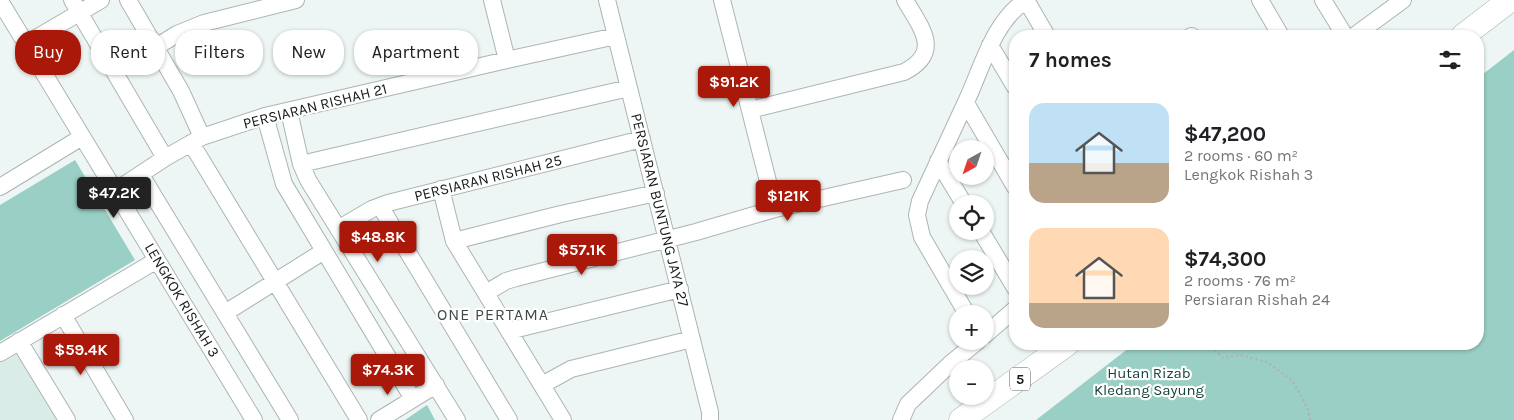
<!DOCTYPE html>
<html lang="en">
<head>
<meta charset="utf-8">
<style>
  :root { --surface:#fff; --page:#f6f6f6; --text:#202124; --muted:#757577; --accent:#a91808 }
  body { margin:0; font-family:Karla,sans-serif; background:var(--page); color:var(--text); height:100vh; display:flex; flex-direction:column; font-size:19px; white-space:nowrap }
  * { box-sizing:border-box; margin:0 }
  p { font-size:16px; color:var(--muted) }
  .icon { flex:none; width:28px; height:28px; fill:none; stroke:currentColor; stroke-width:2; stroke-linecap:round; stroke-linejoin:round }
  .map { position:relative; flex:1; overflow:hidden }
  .side { position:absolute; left:1009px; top:30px; width:475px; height:320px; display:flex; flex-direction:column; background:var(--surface); border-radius:20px; box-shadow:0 1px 4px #0004 }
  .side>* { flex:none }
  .banner { position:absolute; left:15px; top:30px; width:475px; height:45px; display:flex; gap:10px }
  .needle { width:32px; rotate:220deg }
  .controls { position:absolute; left:949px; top:140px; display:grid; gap:10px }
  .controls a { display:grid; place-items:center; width:45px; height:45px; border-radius:50%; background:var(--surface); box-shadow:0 1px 4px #0004; font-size:25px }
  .price { position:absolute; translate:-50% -42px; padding:0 11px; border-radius:5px; background:var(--accent); color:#fff; font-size:16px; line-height:32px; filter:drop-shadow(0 1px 2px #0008) }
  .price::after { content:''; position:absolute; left:50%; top:30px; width:15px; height:11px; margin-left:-8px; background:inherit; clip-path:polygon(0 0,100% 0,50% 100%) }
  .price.on { background:#222; color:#fff }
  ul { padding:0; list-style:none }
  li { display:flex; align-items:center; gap:15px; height:125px; padding:0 20px }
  li span { display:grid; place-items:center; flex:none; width:140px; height:100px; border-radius:15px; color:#555 }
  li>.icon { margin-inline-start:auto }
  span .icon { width:60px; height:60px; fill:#fffc; stroke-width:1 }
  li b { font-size:21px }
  h2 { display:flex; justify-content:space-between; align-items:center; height:60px; padding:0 20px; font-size:21px }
  .tag { padding:0 18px; border-radius:20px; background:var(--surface); box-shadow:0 1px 4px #0004; font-size:18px; line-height:45px }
  .tag.on { background:var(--accent); color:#fff }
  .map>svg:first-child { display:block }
</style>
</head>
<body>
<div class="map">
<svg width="1514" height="420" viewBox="0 0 1514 420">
  <rect width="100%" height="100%" fill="#edf6f4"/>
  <!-- built -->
  <path fill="#daece8" d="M20 344 65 420H0V356Z"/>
  <!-- green -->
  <path fill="#99cfc4" d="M1514 50V420H1036L1134 344H1478V78Z
    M75 160 135 260 0 341V205Z
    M427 405 435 420H405Z"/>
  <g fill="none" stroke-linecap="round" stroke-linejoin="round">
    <!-- minor casing -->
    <g stroke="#acb5b3" stroke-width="18">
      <path id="minor" d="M72 0 165 158
        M128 0 181 91 202 137
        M492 0 507 60
        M607 0 710 412V420
        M722 0 775 209
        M1026 0 1047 36
        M1260 0 1281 36
        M1323 0 1345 36
        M0 1 254 420
        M1191 36H1192
        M1354 36 1403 0
        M26 44 101 0
        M990 45 1015 87
        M156 47 177 34 204 23 296 0
        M966 103 1015 187
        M750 110 904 72C943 52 921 28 905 0
        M289 111 301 164 308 180 457 420
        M265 116 284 184 413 399
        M191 143 359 420
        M938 161 964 204
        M301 164 629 88
        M141 175 290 420
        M0 187 82 137
        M441 189 454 241 563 420
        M115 191 165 158 202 137 265 116 507 60 616 36
        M380 206 509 420
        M338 229 372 209 388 203 642 139
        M981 231 1015 288
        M454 241 561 214 656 193
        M486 293 506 281 516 278 696 232 775 209 903 180
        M225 313 324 251
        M967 314 922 237 917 215 920 201C935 169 950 137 965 104 982 69 992 23 1026 0
        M63 315 125 420
        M509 331 680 289
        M985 335 1015 309
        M19 341 67 420
        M0 353 157 260
        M542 385 571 369 692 339
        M379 420 436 385
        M901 420 908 404 950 364 978 341"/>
    </g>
    <!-- highway casing -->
    <g stroke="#acb5b3" stroke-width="25">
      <path id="highway" d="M1463 36 1510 0
        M961 420 1067 344"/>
    </g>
    <!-- path -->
    <path stroke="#adb4b2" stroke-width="2" stroke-dasharray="2.5 2.5" stroke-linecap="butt" d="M1215 344 1216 351 1223 358 1240 355 1267 362 1292 380 1308 409 1310 420"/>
    <!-- minor -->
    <use href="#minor" stroke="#fff" stroke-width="16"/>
    <!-- highway -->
    <use href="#highway" stroke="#fff" stroke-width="24"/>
  </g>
  <g text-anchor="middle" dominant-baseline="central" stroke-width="4.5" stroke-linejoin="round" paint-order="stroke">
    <!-- shield labels -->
    <rect fill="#fff" stroke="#5d5f5e" stroke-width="1" x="1010" y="367.5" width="20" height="23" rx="4"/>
    <g font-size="14" font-weight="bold" fill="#171a19">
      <text x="1020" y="379">5</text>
    </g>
    <!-- street labels -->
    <g font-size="15" fill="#171a19" stroke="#fff">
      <text transform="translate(315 106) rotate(-14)">PERSIARAN RISHAH 21</text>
      <text transform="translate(488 178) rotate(-14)">PERSIARAN RISHAH 25</text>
      <text transform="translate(660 210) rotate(76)">PERSIARAN BUNTUNG JAYA 27</text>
      <text transform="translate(182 300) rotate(59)">LENGKOK RISHAH 3</text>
    </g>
    <!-- park labels -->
    <g font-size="15" fill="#15423b" stroke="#fff">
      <text x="1149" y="373">Hutan Rizab<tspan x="1149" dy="17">Kledang Sayung</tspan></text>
    </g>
    <!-- neighbourhood labels -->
    <g font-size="16" letter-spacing="1" fill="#414947" stroke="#fff">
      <text x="493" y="314">ONE PERTAMA</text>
    </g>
  </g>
</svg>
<div class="controls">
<a><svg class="needle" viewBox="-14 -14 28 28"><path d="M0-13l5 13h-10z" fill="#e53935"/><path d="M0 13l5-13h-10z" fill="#757577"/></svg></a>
<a><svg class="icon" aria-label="locate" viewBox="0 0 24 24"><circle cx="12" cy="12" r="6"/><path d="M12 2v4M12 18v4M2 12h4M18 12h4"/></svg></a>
<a><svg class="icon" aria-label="layers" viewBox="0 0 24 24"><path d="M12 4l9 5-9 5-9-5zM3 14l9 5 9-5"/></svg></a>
<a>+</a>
<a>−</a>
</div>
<b class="price" style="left:734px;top:108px">$91.2K</b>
<b class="price on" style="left:114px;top:219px">$47.2K</b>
<b class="price" style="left:788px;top:222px">$121K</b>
<b class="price" style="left:378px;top:263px">$48.8K</b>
<b class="price" style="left:582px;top:276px">$57.1K</b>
<b class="price" style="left:81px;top:376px">$59.4K</b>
<b class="price" style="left:388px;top:396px">$74.3K</b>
<div class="banner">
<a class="tag on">Buy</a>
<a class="tag">Rent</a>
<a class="tag">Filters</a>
<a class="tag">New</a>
<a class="tag">Apartment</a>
</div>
<section class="side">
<h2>7 homes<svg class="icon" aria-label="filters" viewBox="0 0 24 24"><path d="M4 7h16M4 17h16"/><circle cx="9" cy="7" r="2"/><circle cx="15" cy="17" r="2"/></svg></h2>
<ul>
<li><span style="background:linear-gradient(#bfe0f5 60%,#b9a48a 0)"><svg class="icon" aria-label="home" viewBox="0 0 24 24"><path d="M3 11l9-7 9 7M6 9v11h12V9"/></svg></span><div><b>$47,200</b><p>2 rooms · 60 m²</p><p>Lengkok Rishah 3</p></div></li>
<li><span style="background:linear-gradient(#ffd9b3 75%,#b9a48a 0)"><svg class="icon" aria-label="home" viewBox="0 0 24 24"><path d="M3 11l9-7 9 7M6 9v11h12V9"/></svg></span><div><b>$74,300</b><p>2 rooms · 76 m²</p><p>Persiaran Rishah 24</p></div></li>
</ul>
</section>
</div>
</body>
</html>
